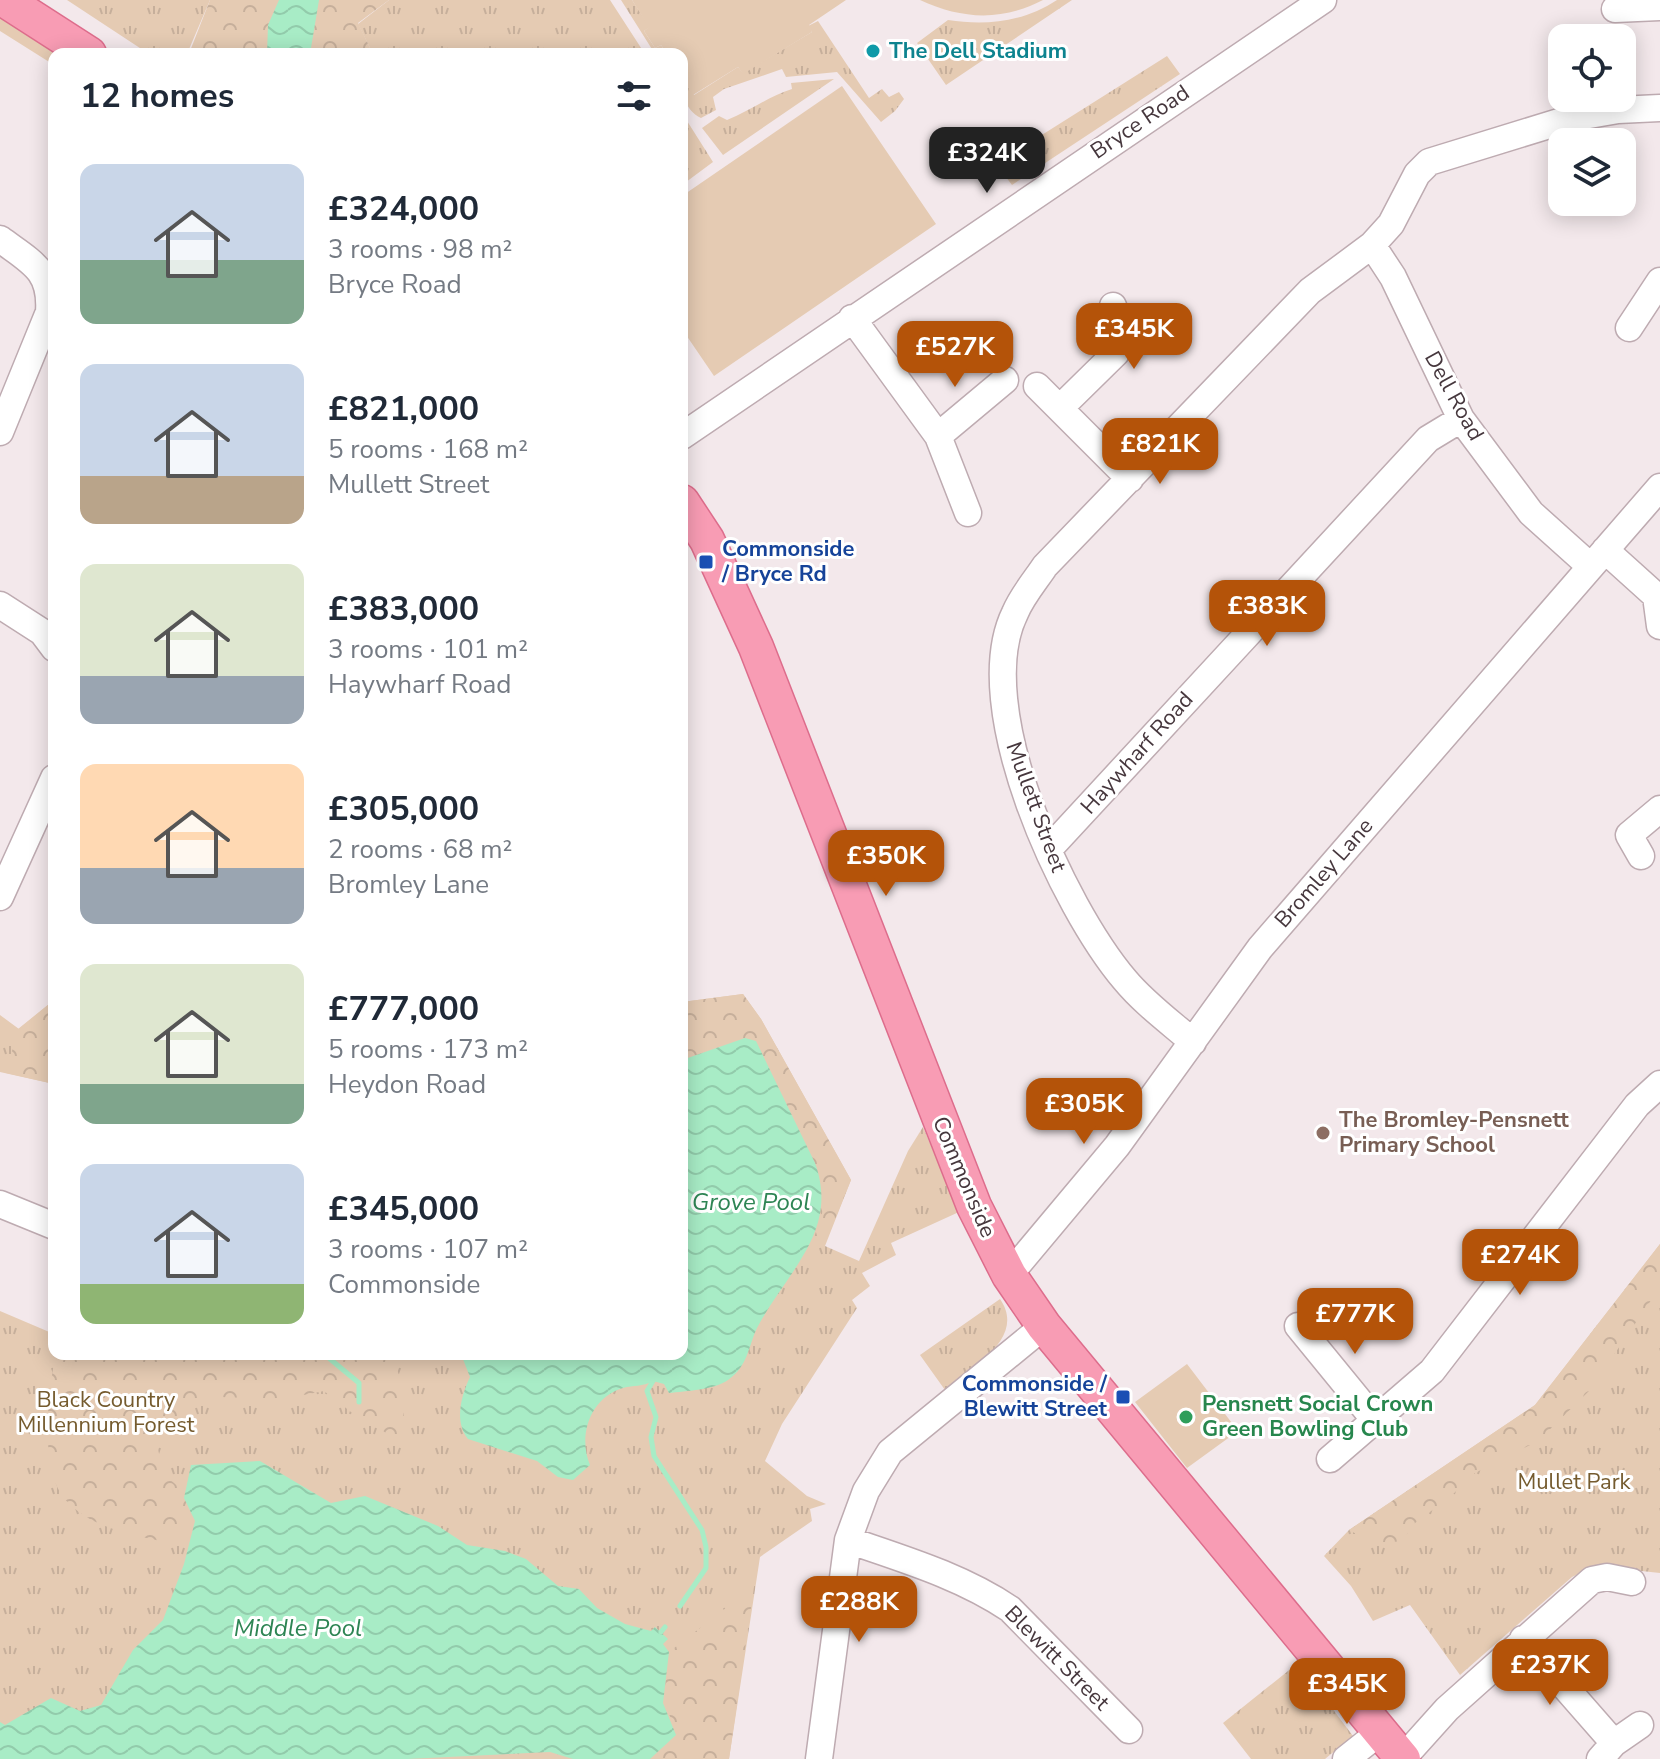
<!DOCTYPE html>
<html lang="en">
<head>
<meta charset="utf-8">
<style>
  :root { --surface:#fff; --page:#f6f6f7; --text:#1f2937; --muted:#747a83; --accent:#b45309 }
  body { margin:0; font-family:"Nunito Sans",sans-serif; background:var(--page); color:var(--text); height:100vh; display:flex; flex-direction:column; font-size:30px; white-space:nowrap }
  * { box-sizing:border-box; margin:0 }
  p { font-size:26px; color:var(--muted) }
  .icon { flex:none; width:44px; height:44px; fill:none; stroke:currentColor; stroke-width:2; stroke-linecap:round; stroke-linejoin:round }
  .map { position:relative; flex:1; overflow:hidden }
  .details { position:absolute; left:48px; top:48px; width:640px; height:1312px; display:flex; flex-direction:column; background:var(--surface); border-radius:16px; box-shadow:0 4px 20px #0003 }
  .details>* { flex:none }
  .fabs { position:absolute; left:1548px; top:24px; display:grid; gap:16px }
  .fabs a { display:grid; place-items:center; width:88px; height:88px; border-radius:16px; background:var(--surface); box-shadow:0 4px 20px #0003; font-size:40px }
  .price { position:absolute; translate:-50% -68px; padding:0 18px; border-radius:16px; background:var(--accent); color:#fff; font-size:26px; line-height:52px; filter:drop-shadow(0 2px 4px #0008) }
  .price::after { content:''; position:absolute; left:50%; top:48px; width:24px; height:18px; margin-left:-12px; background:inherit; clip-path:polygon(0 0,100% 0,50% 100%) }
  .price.selected { background:#222; color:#fff }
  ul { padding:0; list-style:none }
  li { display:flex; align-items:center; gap:24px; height:200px; padding:0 32px }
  li span { display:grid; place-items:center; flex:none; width:224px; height:160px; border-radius:16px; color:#555 }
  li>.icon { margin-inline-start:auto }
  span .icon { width:96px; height:96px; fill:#fffc; stroke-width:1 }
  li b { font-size:34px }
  h2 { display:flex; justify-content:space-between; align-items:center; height:96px; padding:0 32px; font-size:34px }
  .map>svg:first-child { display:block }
</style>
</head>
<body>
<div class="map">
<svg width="1660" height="1759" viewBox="0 0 1660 1759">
  <defs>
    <pattern id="grass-tufts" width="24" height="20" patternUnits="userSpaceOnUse" patternTransform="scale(2)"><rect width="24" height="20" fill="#e5cbb3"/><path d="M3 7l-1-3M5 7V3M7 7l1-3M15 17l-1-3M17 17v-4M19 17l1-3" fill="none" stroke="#c6af9b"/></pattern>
    <pattern id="forest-crowns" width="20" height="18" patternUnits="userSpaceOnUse" patternTransform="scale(2)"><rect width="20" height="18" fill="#e5cbb3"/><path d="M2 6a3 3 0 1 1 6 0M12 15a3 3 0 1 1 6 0" fill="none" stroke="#c6af9b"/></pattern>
    <pattern id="water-waves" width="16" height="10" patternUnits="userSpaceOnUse" patternTransform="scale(2)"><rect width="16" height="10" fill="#a8ecc6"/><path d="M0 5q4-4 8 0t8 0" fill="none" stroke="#92cbab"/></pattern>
  </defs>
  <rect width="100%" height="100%" fill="#f3e8eb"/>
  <!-- grass -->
  <path fill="url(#grass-tufts)" d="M67 0H210L187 54H149Z
    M389 0H610L645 54H373L358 24Z
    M621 0H632L650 27 644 31 655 48 661 45 667 54H655Z
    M1057 0H1072L946 85 917 43 948 20C986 26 1024 22 1057 0Z
    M0 17 58 54H54V65L0 31Z
    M818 21 869 98 882 89 889 97 899 92 904 99 895 111 881 122 837 72 786 77 782 69 724 89 713 97 716 110 701 118C685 110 682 95 682 78L694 95 738 67 743 73 812 32 808 26Z
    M1167 56 1180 74 1012 185 996 164Z
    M834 79 723 155 702 128 719 116 727 120C750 111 769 96 792 89L791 83Z
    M682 113 713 162 682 185Z
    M743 994 761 1019 851 1180 825 1246 859 1261 908 1151 923 1127 959 1212 891 1243 896 1255 862 1273 870 1286 852 1300 857 1308 782 1424 765 1461 807 1496 826 1504 810 1509 812 1521 760 1557 729 1759H0V1311L54 1334V1354H682V1002Z
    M54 1000V1084L0 1072V1015L19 1029Z
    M1660 1244V1573L1595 1566 1572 1577 1460 1675 1410 1605 1373 1621 1351 1586 1324 1556 1349 1530 1535 1405Z
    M1000 1299C1027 1338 972 1367 945 1390L920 1355Z
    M1298 1663 1353 1736 1325 1759H1251L1223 1723Z"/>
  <!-- forest -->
  <path fill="url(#forest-crowns)" d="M210 0H389L358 23 373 54H192L190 51Z
    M743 994 761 1019 851 1180 824 1246 812 1244 823 1210 821 1180 756 1041 745 1038 682 1060V1002Z
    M54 1000V1084L6 1073 18 1029Z
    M1660 1244V1287L1590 1390 1538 1441 1475 1473 1450 1497 1415 1523 1402 1541 1375 1544 1349 1530 1535 1405Z
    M56 1354H387C407 1373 404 1417 403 1443L351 1412 324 1391 283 1399 221 1397 180 1414 157 1444 163 1473 185 1493 195 1520 166 1542C131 1535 83 1526 61 1494 40 1461 48 1390 56 1354Z
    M755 1580 729 1759H650L659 1749 672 1720 663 1703 669 1652 731 1604Z"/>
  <!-- pitch -->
  <path fill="#e5cbb3" d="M632 0H846L809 25 812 32 743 74 738 67 693 95 682 78V54H667L661 45 655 48 644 31 649 27Z
    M920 0H1043C1001 22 961 19 920 0Z
    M842 86 936 224 714 376 682 329V196Z
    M1187 1364 1238 1431 1187 1468 1135 1402Z"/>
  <!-- water -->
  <path fill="url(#water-waves)" d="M279 0H319L310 54H267L268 25Z
    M745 1038 756 1041 815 1163C840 1232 786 1272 757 1328 748 1347 748 1366 728 1380 714 1390 686 1391 669 1393L664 1384 653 1381C642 1387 634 1385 623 1388 589 1398 578 1437 590 1465L573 1480 558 1477 537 1461 468 1439C454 1422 461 1396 470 1377L461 1354H682V1060Z
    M260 1461 331 1503 365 1496 438 1526 467 1545 505 1551 526 1559 558 1586 579 1589 597 1608 625 1624 651 1631 655 1627 668 1639 663 1644 669 1652 663 1703 676 1735 650 1759H573L550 1752 407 1759H0V1722L5 1725 51 1698 80 1711 101 1705 133 1650 163 1620 184 1564 195 1521 184 1498 191 1465Z"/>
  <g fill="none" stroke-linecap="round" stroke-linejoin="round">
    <!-- stream -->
    <path stroke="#a8ecc6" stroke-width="5" d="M324 1354 359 1383V1402
      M653 1381 647 1391 656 1417 651 1437 654 1456 702 1530 706 1547V1568L680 1606
      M661 1632 665 1627"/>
    <!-- minor casing -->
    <g stroke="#beabb1" stroke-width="29">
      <path id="minor" d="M1615 9 1660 7
        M0 239C31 262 52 270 49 312L0 432
        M1372 245 1393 277 1461 419 1531 513 1590 566
        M852 318 938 436 968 513
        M1629 328 1660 281
        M1037 386 1130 479
        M1060 408 1116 353 1123 333 1113 306
        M682 436 1323 0
        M938 436 1005 380
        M1605 550 1656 596 1660 626
        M0 605 42 632 54 648
        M1049 849 1428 439 1461 419
        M1641 856 1629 835 1660 809
        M0 897 54 778
        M1193 1042C1170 1022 1144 1003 1125 980 1063 907 969 706 1015 613 1022 596 1035 581 1045 566L1310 291 1372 245 1391 224 1417 174 1429 162 1572 118 1618 110 1660 108
        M0 1204 54 1226
        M1009 1275 1117 1146 1260 948 1660 487
        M1298 1326 1374 1419
        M1330 1459 1432 1371 1637 1105 1660 1084
        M848 1540C903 1559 961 1576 1010 1609L1129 1730
        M1523 1639 1614 1743
        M1403 1758 1447 1709 1592 1580 1607 1577 1632 1582
        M819 1759 848 1540 866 1491 890 1452 1044 1326
        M1346 1759 1380 1732
        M1600 1759 1614 1743 1640 1725"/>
    </g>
    <!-- major casing -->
    <g stroke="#dd6d8c" stroke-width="37">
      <path id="major" d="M5 0 89 54
        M682 502 707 540 756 647 974 1206 1009 1275 1044 1326 1403 1759"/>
    </g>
    <!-- minor -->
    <use href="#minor" stroke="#fff" stroke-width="26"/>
    <!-- major -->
    <use href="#major" stroke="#f89cb4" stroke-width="34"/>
  </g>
  <!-- markers -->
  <circle fill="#0f9aa8" stroke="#fff" stroke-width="3" cx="873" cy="51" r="8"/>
  <g fill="#1a4fb4" stroke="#fff" stroke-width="3">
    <rect x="698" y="554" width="16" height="16" rx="4"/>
    <rect x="1115" y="1389" width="16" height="16" rx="4"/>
  </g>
  <circle fill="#8d6e63" stroke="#fff" stroke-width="3" cx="1323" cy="1133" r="8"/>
  <circle fill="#2e9e5b" stroke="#fff" stroke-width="3" cx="1186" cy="1417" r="8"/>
  <g text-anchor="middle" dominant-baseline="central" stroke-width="6" stroke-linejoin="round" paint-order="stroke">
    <!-- culture labels -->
    <g font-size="22" font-weight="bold" fill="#0d838f" stroke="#fff" text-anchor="start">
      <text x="889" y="51">The Dell Stadium</text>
    </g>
    <!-- street labels -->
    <g font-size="22" fill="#46373d" stroke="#fff">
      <text transform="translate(1140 122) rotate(-34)">Bryce Road</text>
      <text transform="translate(1454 396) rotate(61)">Dell Road</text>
      <text transform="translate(1137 753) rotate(-48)">Haywharf Road</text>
      <text transform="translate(1036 807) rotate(70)">Mullett Street</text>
      <text transform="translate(1324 873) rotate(-49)">Bromley Lane</text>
      <text transform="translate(964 1177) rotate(67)">Commonside</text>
      <text transform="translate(1057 1658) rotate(45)">Blewitt Street</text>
    </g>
    <!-- transit labels -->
    <g font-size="22" font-weight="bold" fill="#164399" stroke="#fff" text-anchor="start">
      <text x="722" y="549">Commonside<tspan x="722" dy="25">/ Bryce Rd</tspan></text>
      <text x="1107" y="1384" text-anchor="end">Commonside /<tspan x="1107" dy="25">Blewitt Street</tspan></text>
    </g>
    <!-- education labels -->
    <g font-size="22" font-weight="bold" fill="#785e54" stroke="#fff" text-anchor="start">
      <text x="1339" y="1120">The Bromley-Pensnett<tspan x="1339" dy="25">Primary School</tspan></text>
    </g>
    <!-- park labels -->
    <g font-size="22" fill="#755b2e" stroke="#fff">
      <text x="106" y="1400">Black Country<tspan x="106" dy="25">Millennium Forest</tspan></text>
      <text x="1574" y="1482">Mullet Park</text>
    </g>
    <!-- leisure labels -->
    <g font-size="22" font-weight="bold" fill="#27864d" stroke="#fff" text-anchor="start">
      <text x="1202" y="1404">Pensnett Social Crown<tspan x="1202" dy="25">Green Bowling Club</tspan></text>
    </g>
    <!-- water labels -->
    <g font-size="24" font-style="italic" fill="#2e8554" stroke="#fff">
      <text x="751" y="1202">Grove Pool</text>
      <text x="298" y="1628">Middle Pool</text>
    </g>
  </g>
</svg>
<div class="fabs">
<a><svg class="icon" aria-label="locate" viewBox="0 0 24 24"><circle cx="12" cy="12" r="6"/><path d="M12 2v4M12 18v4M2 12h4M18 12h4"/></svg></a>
<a><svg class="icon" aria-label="layers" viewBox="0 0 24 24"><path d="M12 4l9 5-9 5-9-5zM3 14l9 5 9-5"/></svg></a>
</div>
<b class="price selected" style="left:987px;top:195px">£324K</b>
<b class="price" style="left:1134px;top:371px">£345K</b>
<b class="price" style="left:955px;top:389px">£527K</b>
<b class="price" style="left:1160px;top:486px">£821K</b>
<b class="price" style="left:1267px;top:648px">£383K</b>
<b class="price" style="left:886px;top:898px">£350K</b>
<b class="price" style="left:1084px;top:1146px">£305K</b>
<b class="price" style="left:1520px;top:1297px">£274K</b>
<b class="price" style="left:1355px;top:1356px">£777K</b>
<b class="price" style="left:859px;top:1644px">£288K</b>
<b class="price" style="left:1550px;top:1707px">£237K</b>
<b class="price" style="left:1347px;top:1726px">£345K</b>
<section class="details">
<h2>12 homes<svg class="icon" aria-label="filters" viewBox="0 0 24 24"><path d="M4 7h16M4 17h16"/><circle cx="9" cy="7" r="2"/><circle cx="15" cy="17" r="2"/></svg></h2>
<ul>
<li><span style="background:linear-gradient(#c9d6e8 60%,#7fa58c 0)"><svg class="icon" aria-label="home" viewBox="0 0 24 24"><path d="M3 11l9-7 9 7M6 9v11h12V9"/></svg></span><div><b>£324,000</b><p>3 rooms · 98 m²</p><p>Bryce Road</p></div></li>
<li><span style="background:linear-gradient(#c9d6e8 70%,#b9a48a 0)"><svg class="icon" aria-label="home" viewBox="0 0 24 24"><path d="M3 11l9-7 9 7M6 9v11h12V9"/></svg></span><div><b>£821,000</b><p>5 rooms · 168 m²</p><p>Mullett Street</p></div></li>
<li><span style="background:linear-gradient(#dfe7d0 70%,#9aa5b1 0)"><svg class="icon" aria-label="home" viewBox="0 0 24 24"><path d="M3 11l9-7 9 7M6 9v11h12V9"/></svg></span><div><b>£383,000</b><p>3 rooms · 101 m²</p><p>Haywharf Road</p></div></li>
<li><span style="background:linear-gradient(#ffd9b3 65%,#9aa5b1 0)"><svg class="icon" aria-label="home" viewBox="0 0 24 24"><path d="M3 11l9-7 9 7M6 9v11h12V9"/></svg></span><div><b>£305,000</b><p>2 rooms · 68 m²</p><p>Bromley Lane</p></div></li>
<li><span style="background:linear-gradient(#dfe7d0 75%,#7fa58c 0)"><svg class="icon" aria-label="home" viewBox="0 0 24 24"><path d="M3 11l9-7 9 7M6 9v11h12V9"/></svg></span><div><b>£777,000</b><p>5 rooms · 173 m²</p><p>Heydon Road</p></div></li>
<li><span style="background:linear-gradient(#c9d6e8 75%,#8fb573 0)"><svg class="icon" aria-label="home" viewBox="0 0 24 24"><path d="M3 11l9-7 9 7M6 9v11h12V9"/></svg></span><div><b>£345,000</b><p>3 rooms · 107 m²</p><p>Commonside</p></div></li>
</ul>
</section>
</div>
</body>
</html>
